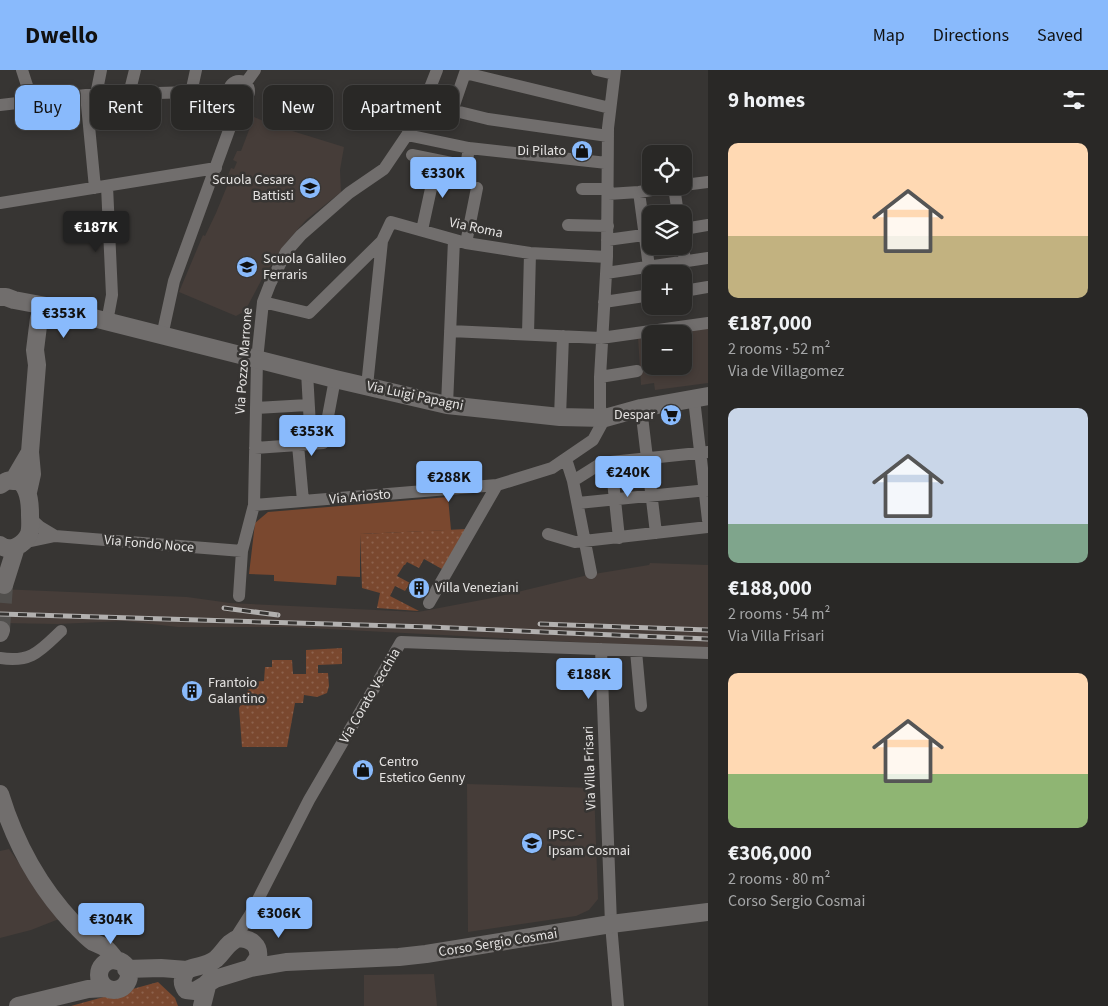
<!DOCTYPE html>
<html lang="en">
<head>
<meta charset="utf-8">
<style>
  :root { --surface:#292826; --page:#353432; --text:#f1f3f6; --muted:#a5a6a7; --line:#454443; --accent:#89bafc }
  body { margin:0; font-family:"Source Sans 3",sans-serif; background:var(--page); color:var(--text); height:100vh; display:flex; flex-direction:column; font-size:19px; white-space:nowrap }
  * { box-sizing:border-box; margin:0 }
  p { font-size:16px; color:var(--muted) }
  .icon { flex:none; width:28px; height:28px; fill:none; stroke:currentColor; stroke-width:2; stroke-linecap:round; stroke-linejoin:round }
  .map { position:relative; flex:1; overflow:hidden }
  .side { display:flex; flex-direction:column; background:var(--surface); width:400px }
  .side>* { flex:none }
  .top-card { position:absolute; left:15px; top:15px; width:475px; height:45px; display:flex; gap:10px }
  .tools { position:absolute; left:642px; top:75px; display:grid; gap:10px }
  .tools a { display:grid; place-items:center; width:50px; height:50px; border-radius:10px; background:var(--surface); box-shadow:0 2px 8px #0003,0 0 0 1px var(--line); font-size:25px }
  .price { position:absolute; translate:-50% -42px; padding:0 11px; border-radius:5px; background:var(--accent); color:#111; font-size:16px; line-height:32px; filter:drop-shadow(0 1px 2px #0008) }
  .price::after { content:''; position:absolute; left:50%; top:30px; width:15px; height:11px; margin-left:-8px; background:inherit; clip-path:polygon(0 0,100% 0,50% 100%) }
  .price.current { background:#222; color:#fff }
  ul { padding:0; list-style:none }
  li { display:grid; align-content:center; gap:10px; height:265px; padding:0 20px }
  li span { display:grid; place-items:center; height:155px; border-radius:10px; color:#555 }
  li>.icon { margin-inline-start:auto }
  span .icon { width:90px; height:90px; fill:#fffc; stroke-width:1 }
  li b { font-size:21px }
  h2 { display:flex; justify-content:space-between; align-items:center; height:60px; padding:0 20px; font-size:21px }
  .chip { padding:0 18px; border-radius:10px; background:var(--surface); box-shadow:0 2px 8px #0003,0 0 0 1px var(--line); font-size:18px; line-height:45px }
  .chip.current { background:var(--accent); color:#111 }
  header { display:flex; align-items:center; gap:30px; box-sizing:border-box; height:70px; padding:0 25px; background:var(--accent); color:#111 }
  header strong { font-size:24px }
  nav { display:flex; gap:28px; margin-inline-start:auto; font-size:18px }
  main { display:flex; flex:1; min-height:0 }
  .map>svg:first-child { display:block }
</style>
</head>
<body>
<header>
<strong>Dwello</strong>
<nav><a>Map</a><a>Directions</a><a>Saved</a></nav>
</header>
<main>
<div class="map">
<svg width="708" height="936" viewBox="0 0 708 936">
  <defs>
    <pattern id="garden-dots" width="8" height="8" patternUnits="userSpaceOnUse" patternTransform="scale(1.25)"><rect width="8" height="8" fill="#7a482f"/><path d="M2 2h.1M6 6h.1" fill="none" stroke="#8d624d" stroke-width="1.8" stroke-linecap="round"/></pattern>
  </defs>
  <rect width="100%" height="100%" fill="#373533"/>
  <!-- built -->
  <path fill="#463d39" d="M254 47 273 55 344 77 340 100 341 122 306 150 285 174 262 209 245 241 236 246 179 222 203 165 205 166 216 143 230 109 227 107 231 98 234 99 237 92 233 90 237 81H241Z
    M708 257V313L655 320 654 313 641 315 638 267 651 265V296H684V264H658Z
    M650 493 708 495V579L289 557H178L124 551 58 554 0 553V519L187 527 230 533 418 542 492 528 588 505 649 495Z
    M467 714 594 718 598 829 589 840 576 846 468 862Z
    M9 779 59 849 31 860 0 868V781Z
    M434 904 437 936H364V905Z"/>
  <!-- green -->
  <path fill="#7a482f" d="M448 427 451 460 360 464V507L337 506 336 515 274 511V505L249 504 255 453 268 442Z"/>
  <!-- garden -->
  <path fill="url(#garden-dots)" d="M467 459 442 499 424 489 419 498 407 492 405 495H404L397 506 410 513 405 521 395 516 390 526 419 541 377 538 380 523 362 518 360 464Z
    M342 578V594L318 595V603H328L329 616 327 623 317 627 304 625 303 633H295L287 677H242L239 638 252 612 264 611 265 597H272V590H292L293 604H306V580Z
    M158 912 175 928 178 936H71Z"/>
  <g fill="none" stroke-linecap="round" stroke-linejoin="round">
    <!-- secondary-tunnel -->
    <path stroke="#514f4d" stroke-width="18" stroke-dasharray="18 9" stroke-linecap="butt" d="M1 560 4 515"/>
    <!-- street -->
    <path stroke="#716e6d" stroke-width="12" d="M22 0 32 31
      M597 0 614 4
      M229 21a10 10 0 1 1 20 0a10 10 0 1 1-20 0Z
      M245 14 255 0
      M191 23 196 0
      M129 24 135 0
      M86 25 95 118
      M96 25 101 0
      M0 35 86 25 229 21
      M431 35 488 49 608 66
      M452 41 465 3 610 38
      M407 65 469 78 607 93
      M412 85 466 96 469 78
      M684 115 708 112
      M107 116 112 225 107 252
      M674 117 678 144
      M582 119H608
      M639 122 649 197
      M608 124 639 122 677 116
      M0 133 216 98
      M568 155 608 156
      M684 159 708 155
      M422 160 437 91
      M607 170 651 164
      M466 173 477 118
      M683 176 685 192
      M606 203 708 188
      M684 221 708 217
      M263 232 309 243 382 171 391 152 466 173 530 183 607 187
      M604 232 651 225
      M450 261 601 268 708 253
      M528 264 530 183
      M162 266 174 211 236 41 237 31
      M307 302 311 374
      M600 307 637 301
      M367 316 382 171
      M694 329 708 450
      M447 335 454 170
      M256 338 308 335
      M641 338 656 463
      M560 347 563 266
      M298 375 323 373 335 309
      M255 378 298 375 303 431
      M566 389 573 411 591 503
      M611 392 619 468
      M573 411 600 394 611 392 708 382
      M578 433 708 420
      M254 435 497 415 552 398 593 370 605 348 600 339V307L607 187 608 58 615 0
      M548 464 575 472 708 457
      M55 466 242 481
      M22 473 55 466 40 457 30 448
      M239 526 242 481 254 435 257 290 263 232 270 214 286 182 301 165 349 123 384 99 407 65 424 33 437 0
      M429 533 497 415
      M601 579 611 854 618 936
      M636 581 641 636
      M0 588C31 593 40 581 61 561
      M234 870 250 845 309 730 401 572 708 583"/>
    <!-- secondary -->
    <path stroke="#716e6d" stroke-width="18" d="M0 227H6L14 230 46 236 335 309 447 335 560 347 605 348 641 338 708 326
      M30 382 37 295 35 280 39 248 46 236
      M13 411 30 382 32 404 28 422
      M0 415C2 414 4 412 7 411 28 405 30 431 30 444 30 450 31 458 29 464 24 475 10 483 0 475
      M4 515 16 477
      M0 563 1 560
      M0 724C15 773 38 816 74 854 80 860 86 867 93 872 97 874 101 875 104 877 109 880 113 887 117 891
      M239 868C251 869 260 875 258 888L251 898 215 909 195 921 186 920C181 913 182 907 187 900 197 895 206 897 216 889 225 881 227 872 239 868Z
      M99 905a15 15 0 1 1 30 0a15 15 0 1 1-30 0Z
      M251 898 286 892 399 887 426 884 611 854 708 842
      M126 899 161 898 187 900
      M18 936 88 919 106 918
      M202 936 208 912"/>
    <!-- rail casing -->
    <g stroke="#b2b0af" stroke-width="5">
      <path id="rail" d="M224 538 278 545
        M0 544 429 557 708 569
        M540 554 708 560"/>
    </g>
    <!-- rail -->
    <use href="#rail" stroke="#373533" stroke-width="3" stroke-dasharray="9" stroke-linecap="butt"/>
  </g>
  <!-- icons -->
  <defs>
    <g id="shop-disc" transform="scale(1.125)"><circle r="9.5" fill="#89bafc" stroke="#373533"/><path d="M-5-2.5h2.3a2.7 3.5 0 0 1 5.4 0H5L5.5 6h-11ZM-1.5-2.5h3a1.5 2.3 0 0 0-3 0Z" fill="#111"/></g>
    <g id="school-disc" transform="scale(1.125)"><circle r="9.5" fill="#89bafc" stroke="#373533"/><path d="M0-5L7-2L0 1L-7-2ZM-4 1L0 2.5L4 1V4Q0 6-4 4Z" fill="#111"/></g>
    <g id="supermarket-disc" transform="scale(1.125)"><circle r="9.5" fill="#89bafc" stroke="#373533"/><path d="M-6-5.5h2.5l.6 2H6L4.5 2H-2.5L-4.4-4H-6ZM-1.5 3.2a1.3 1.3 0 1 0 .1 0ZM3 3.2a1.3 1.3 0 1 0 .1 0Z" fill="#111"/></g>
    <g id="building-disc" transform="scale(1.125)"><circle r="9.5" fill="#89bafc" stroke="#373533"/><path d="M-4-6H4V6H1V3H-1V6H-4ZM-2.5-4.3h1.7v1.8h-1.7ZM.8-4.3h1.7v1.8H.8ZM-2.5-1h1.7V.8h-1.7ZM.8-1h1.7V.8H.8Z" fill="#111"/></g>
  </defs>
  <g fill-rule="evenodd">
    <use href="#shop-disc" x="582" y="81"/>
    <use href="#school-disc" x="310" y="118"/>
    <use href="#school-disc" x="247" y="197"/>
    <use href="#supermarket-disc" x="671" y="345"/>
    <use href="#building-disc" x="419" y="518"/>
    <use href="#building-disc" x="192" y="621"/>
    <use href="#shop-disc" x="363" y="700"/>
    <use href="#school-disc" x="532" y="773"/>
  </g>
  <g text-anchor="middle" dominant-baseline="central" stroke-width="5" stroke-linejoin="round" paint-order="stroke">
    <!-- poi labels -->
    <g font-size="14" fill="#e5e3e2" stroke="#373533" text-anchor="start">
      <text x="566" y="81" text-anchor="end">Di Pilato</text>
      <text x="294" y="110" text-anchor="end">Scuola Cesare<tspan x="294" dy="16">Battisti</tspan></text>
      <text x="263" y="189">Scuola Galileo<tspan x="263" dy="16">Ferraris</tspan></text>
      <text x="655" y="345" text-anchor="end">Despar</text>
      <text x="435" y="518">Villa Veneziani</text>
      <text x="208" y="613">Frantoio<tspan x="208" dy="16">Galantino</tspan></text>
      <text x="379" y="692">Centro<tspan x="379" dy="16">Estetico Genny</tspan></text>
      <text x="548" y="765">IPSC -<tspan x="548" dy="16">Ipsam Cosmai</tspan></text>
    </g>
    <!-- street labels -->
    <g font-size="14" fill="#e5e3e2" stroke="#373533">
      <text transform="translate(476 158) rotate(12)">Via Roma</text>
      <text transform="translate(244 291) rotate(-86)">Via Pozzo Marrone</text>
      <text transform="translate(415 326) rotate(12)">Via Luigi Papagni</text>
      <text transform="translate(360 427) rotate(-5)">Via Ariosto</text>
      <text transform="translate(149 474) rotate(5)">Via Fondo Noce</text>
      <text transform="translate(370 626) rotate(-60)">Via Corato Vecchia</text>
      <text transform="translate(590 698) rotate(-92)">Via Villa Frisari</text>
      <text transform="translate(498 873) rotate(-9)">Corso Sergio Cosmai</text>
    </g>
  </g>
</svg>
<div class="tools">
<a><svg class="icon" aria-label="locate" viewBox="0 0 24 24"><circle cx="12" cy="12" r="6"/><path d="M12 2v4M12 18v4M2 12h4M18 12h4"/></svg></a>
<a><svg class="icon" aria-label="layers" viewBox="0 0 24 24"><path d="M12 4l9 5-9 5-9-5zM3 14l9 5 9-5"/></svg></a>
<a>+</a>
<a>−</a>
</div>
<b class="price" style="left:443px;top:129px">€330K</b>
<b class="price current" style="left:96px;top:183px">€187K</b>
<b class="price" style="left:64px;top:269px">€353K</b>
<b class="price" style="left:312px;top:387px">€353K</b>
<b class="price" style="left:628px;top:428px">€240K</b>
<b class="price" style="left:449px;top:433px">€288K</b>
<b class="price" style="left:589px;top:630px">€188K</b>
<b class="price" style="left:279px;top:869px">€306K</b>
<b class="price" style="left:111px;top:875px">€304K</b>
<div class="top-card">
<a class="chip current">Buy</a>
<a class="chip">Rent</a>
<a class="chip">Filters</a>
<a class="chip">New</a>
<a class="chip">Apartment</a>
</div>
</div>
<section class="side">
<h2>9 homes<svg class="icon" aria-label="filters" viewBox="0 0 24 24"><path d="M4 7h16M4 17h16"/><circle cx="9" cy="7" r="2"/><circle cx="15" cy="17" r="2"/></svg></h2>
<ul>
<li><span style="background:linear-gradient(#ffd9b3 60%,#c2b280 0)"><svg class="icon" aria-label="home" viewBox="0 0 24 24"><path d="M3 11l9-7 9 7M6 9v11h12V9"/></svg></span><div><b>€187,000</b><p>2 rooms · 52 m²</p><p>Via de Villagomez</p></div></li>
<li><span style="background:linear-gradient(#c9d6e8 75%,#7fa58c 0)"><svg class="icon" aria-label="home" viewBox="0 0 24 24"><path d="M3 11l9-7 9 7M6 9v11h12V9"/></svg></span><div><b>€188,000</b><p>2 rooms · 54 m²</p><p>Via Villa Frisari</p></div></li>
<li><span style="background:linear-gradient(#ffd9b3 65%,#8fb573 0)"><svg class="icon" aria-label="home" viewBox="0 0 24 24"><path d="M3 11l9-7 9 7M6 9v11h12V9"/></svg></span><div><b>€306,000</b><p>2 rooms · 80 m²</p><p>Corso Sergio Cosmai</p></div></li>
</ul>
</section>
</main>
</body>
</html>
